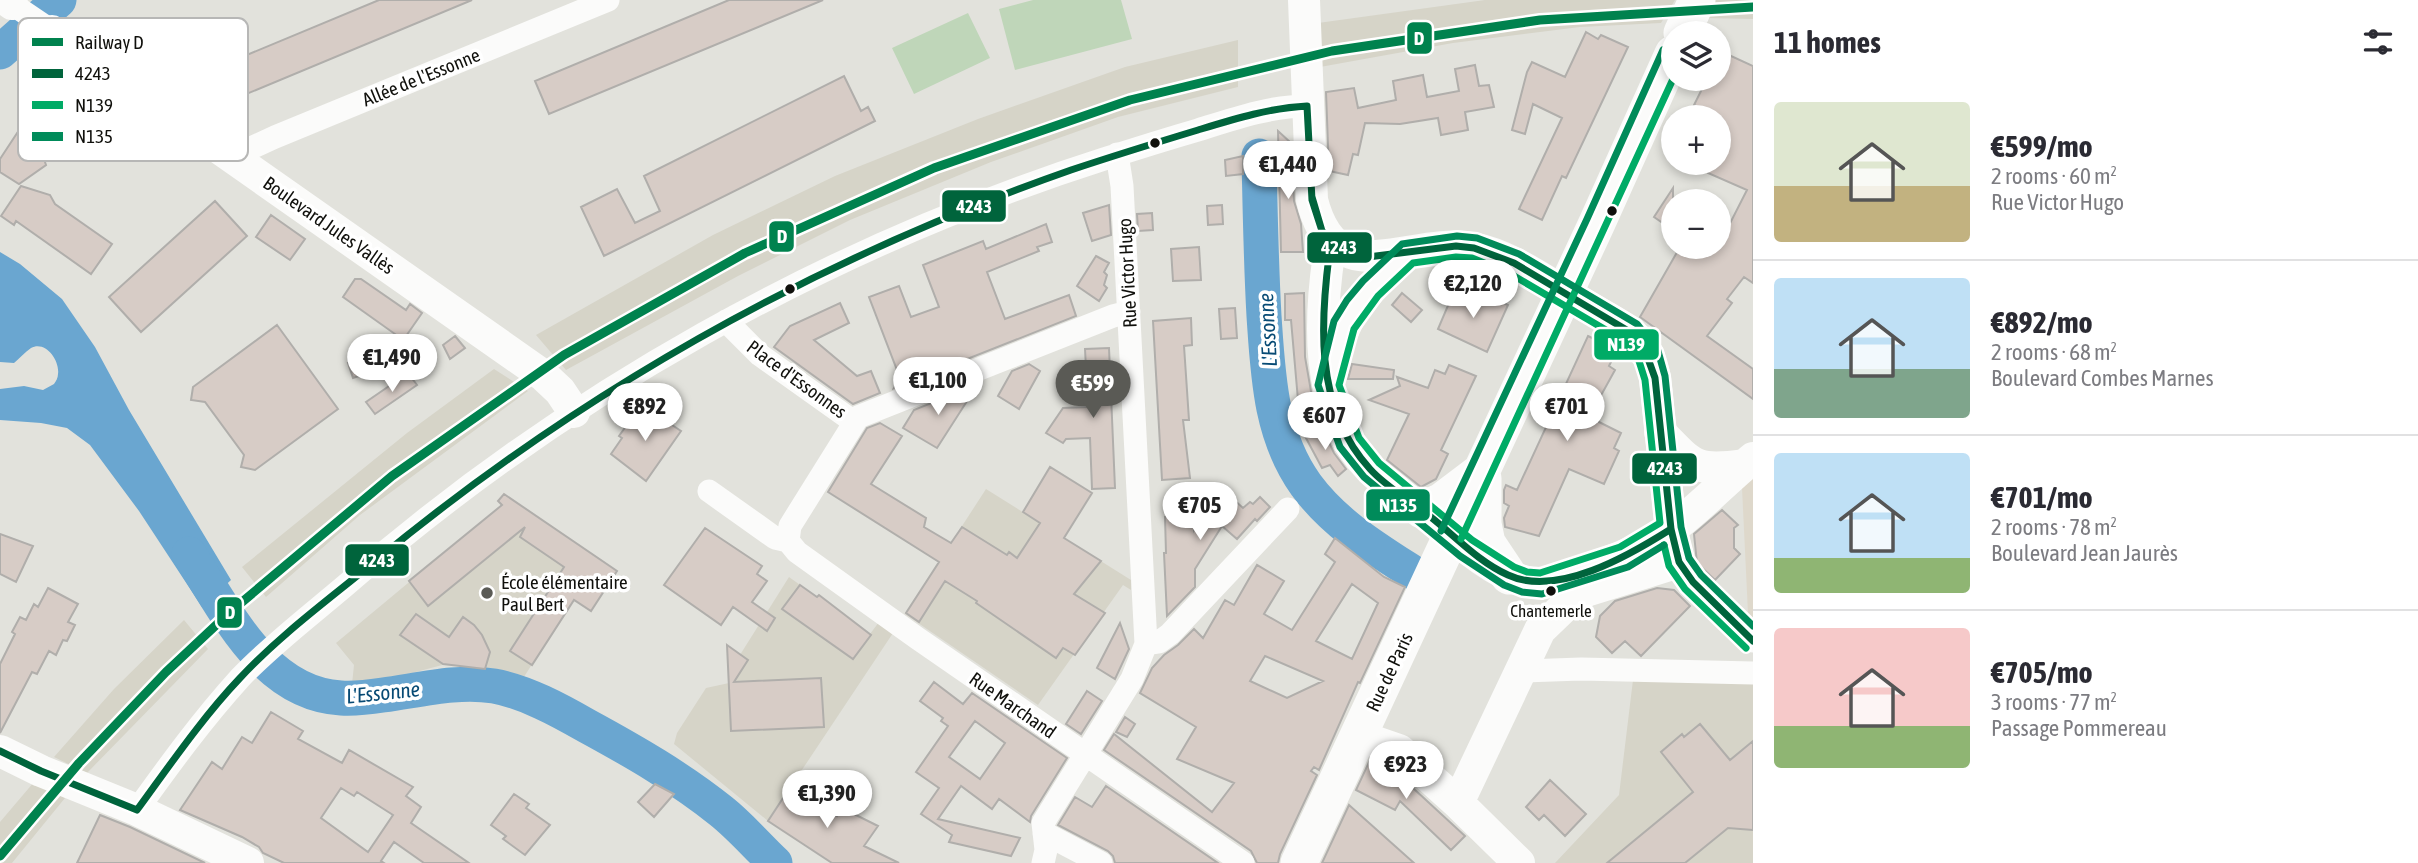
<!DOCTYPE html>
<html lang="en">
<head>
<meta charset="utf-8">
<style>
  :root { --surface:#fff; --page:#f7f7f7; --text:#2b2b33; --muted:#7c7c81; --line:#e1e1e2; --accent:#5a5a55 }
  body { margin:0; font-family:"Asap Condensed",sans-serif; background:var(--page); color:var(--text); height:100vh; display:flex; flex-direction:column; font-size:26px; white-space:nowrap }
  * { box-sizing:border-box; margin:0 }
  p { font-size:23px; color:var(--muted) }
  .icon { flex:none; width:38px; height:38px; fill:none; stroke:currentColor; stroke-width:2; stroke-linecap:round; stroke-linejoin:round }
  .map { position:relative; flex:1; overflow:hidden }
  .panel { display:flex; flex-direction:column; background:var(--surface); width:665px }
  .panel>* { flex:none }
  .fabs { position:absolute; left:1661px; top:21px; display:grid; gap:14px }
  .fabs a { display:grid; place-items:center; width:70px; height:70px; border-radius:50%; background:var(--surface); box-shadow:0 4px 10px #0003; font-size:35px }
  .price { position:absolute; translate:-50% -60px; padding:0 16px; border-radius:24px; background:#fff; color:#222; font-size:23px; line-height:46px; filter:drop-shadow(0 2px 4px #0008) }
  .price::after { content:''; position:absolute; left:50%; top:42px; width:21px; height:16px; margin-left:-10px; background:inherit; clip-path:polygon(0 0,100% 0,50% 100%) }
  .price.current { background:var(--accent); color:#fff }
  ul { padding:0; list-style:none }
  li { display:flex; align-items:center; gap:21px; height:175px; padding:0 21px }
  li+li { border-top:2px solid var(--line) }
  li span { display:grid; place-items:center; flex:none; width:196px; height:140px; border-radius:7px; color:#555 }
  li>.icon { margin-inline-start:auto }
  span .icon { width:84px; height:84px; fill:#fffc; stroke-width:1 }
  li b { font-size:30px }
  h2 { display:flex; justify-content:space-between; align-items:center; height:84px; padding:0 21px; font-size:30px }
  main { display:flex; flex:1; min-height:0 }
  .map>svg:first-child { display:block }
</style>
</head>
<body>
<main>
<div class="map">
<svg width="1753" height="863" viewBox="0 0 1753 863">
  <rect width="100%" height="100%" fill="#e2e2dc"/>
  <!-- commercial -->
  <path fill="#ded8cb" d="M1753 478V619L1748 613 1742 488Z"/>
  <!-- built -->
  <path fill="#d6d4c8" d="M1485 0H1675L1661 23 1580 27 1453 43 1320 67 1318 23Z
    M1714 0H1753V19L1705 18Z
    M1238 40V87L1118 117 991 162 850 220 738 276 566 370 536 335 713 235 835 176 978 119 1125 67Z
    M494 369 528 391 360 515 266 597 242 567 407 433Z
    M986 489 1131 580V590L1123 585 1038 705 905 614Z
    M503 504 599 559 522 680 486 669 446 664 382 681 352 684 354 665 336 643Z
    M789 577 817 597 819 595 870 634 879 622 893 633 768 821 674 744 677 733 706 688 729 683 733 666Z
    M184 620 208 649 87 773 54 757 114 689Z
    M1753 676V863H1555L1619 795 1633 680Z
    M34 782 65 798 12 863H0V822Z"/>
  <!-- green -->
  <path fill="#bfd6b9" d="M1033 0H1121L1132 39 1015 70 999 9Z
    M968 13 990 58 914 94 892 48Z"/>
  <!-- water -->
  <path fill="#6aa6d0" d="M0 252 20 264 62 299 95 347 129 410 231 580 202 607 139 511 90 445 67 428 41 423 0 420V389L24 386 43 390 54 384C56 381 58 378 58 374 60 360 45 340 31 348 25 352 19 359 14 363L0 362Z"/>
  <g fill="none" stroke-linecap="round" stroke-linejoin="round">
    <!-- river -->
    <path stroke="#6aa6d0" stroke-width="35" d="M0 52 59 0
      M1259 156C1260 210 1261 263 1264 316 1268 375 1270 435 1306 485 1334 523 1373 547 1412 572
      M189 554C226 610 264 694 341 698 355 699 370 697 383 695 420 690 458 680 494 686 526 692 559 710 587 726 633 751 680 778 721 811 740 826 757 846 775 863"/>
  </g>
  <!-- building -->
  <path fill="#d7ccc6" stroke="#b0aeab" stroke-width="2" fill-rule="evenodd" d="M379 0H472L232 100 218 67Z
    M729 0H823L549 114 535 81Z
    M1586 32 1598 39 1601 35 1628 47 1566 178 1562 176 1542 220 1519 209 1562 118 1533 104 1525 134 1512 130 1527 72 1532 62 1565 77Z
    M1718 50 1753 66V283L1744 277 1727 299 1732 303 1707 336 1753 369V399L1640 317 1680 247H1718L1747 190 1708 173 1712 163H1718V117H1697L1701 108 1694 105 1707 79H1718Z
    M1475 65 1479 86 1489 85 1494 107 1465 112 1468 130 1441 135 1438 118 1400 124 1365 123 1358 155 1353 154 1348 175 1329 171 1326 92 1354 88 1358 108 1396 100 1393 81 1423 75 1427 97 1459 91 1455 69Z
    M844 76 861 111 868 107 875 121 604 256 581 207 617 189 635 223 660 211 644 176Z
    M54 77 84 97 44 159 46 165 19 184 0 172V159Z
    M1278 131 1291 143 1294 201 1301 224 1303 252H1281Z
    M1243 156V174L1226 176 1225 160Z
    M21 186 50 195 55 204 112 244 91 274 16 221 14 225 1 216Z
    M1673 188V230L1654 217Z
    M215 201 247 236 141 332 109 297Z
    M1109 205 1111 235 1092 241 1083 213Z
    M1222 205 1223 224 1208 225 1207 206Z
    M1152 213 1153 230 1138 231 1137 214Z
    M271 215 305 239 290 260 256 237Z
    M1046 224 1052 242 1037 247 1039 251 987 272 1005 319 1069 295 1076 316 894 388 900 378 869 297 899 286 911 317 939 307 923 265 983 241 986 249Z
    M1199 247 1201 280 1173 281 1171 249Z
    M1096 256 1109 263 1104 272 1107 275 1104 285 1107 288 1099 301 1077 286Z
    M355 279H361L406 310 410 304 422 313 379 375 377 370 353 378 348 363 372 355 367 342 395 334 343 297Z
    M1455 289 1487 304 1490 297 1508 305 1487 352 1438 329Z
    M1304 293 1305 357 1312 397 1298 400 1291 320H1285V294Z
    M1402 293 1422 310 1411 322 1392 305Z
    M840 303 849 323 814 340 857 376 871 371 880 393 853 404 774 347 790 326Z
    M1235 308 1237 338 1221 339 1219 309Z
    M1191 318 1192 345 1184 346 1189 420H1183L1190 478 1162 480 1153 321Z
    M277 325 338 409 255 470 241 467 244 455 205 402 191 400 193 387Z
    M455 336 465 348 450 359 443 345Z
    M1588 336 1617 350 1609 366 1615 370 1589 417 1621 433 1614 448 1619 451 1604 484 1569 469 1539 536 1505 527 1504 518 1509 506 1504 503V490L1506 485 1517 490Z
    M1109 348 1115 488 1092 489 1090 438 1066 439 1063 443 1046 433 1063 408 1088 407 1085 349Z
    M1029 364 1040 371 1019 409 998 396 1012 371Z
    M1352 364 1394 370 1393 379H1348Z
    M1449 365 1476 376 1441 450 1448 454 1436 479 1421 487 1387 460 1409 414 1369 400 1400 386 1397 377 1428 388 1435 370 1445 374Z
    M408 373 417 385 375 414 366 402Z
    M978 384 937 448 903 428 914 410Z
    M645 407 681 431 646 481 611 454 622 438 619 436 629 422 632 424Z
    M880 423 902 436 871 484 926 518 924 527 951 543 962 527 1007 555 1009 552 1017 558 1040 523 1023 512 1050 467 1092 493 1064 538 1101 561 1074 594 1105 613 1075 655 1063 648 1056 658 976 603 977 601 945 581 919 622 906 613 939 562 828 492 867 428Z
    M1322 428 1334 453 1346 469 1338 476 1330 465 1322 468 1306 438Z
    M504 494 617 571 591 611 574 600 532 665 510 651 564 567 520 537 525 527 428 606 409 581 502 505 498 501Z
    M1260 497 1270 507 1257 521 1255 519 1237 539 1222 526 1195 569V587L1167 616 1164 553H1166L1165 517 1193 515 1194 530 1211 498 1227 506 1233 499 1243 508 1250 502 1253 504Z
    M1722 510 1738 525 1734 528V548L1740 554 1715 580 1697 563 1694 534Z
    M705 528 762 566 757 574 767 581 752 602 775 618 767 631 733 607 721 625 664 585Z
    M0 534 33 546 16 582 0 574Z
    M1335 538 1384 577 1405 587 1360 683 1358 682 1319 770 1314 767 1311 771 1317 775 1280 854 1278 863H1257L1251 851 1104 750 1114 734 1212 812 1234 783 1177 759 1196 727 1140 693 1152 668 1164 655 1178 645 1194 629 1203 638 1225 600 1234 605 1257 565 1284 581 1264 614 1292 630 1335 562 1325 554ZM1352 584 1378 603 1352 659 1316 641ZM1265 656 1323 681 1287 698 1250 681Z
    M800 585 817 597 819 595 871 635 853 659 782 609Z
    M48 588 78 604 68 622 75 625 67 641 63 640 56 655 49 651 37 674 32 672 0 733V664L15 634 12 632 20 617 26 620 34 604 38 607Z
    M1657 588 1674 590 1690 606 1641 656 1625 641 1612 653 1596 637 1600 616 1615 601Z
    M416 614 449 637 463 617 474 625 482 635 490 652 485 669 443 664 400 635Z
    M1120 623 1129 649 1115 679 1097 668Z
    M727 645 748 660 734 682 821 678 824 727 731 731Z
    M934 682 963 704 972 693 1067 758 1031 816 1030 822 999 799 992 809 961 786 938 819 1020 838 1011 856 949 842 952 835 921 814 939 788 916 772 948 726 941 721 943 718 920 701ZM975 721 1005 743 980 779 949 757Z
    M1087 691 1102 701 1081 734 1066 724Z
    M271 712 303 731 298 739 342 763 349 750 413 787 406 796 421 807 411 823 469 863H424L394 842 381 861 384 863H284L263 853 259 847 242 837 180 810 212 762 222 769 242 737 252 743ZM341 788 354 796 357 792 393 815 368 852 321 818Z
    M1125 717 1135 724 1127 737 1116 732Z
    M1700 724 1730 760 1753 741V830L1728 828 1685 863H1607L1693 792 1661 752 1682 734 1684 737Z
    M1370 760 1389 766 1465 836 1451 850 1400 801 1395 810 1356 790Z
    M1550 780 1586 814 1565 836 1544 815 1539 820 1526 807Z
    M655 784 674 794 654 817 638 802Z
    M791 786 837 816 842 808 878 826 864 846 899 863H832L768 821Z
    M1106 786 1218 863H1115L1113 856 1108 851 1058 825 1075 797 1092 807Z
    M514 794 529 804 526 808 550 825 525 855 503 839 506 836 491 825Z
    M1349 805 1414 863H1322Z
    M100 815 130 827 205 863H77Z"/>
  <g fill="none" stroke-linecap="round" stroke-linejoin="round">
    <!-- street -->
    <path stroke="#fbfbfa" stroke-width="23" d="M12 4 52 31
      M239 161 251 148 275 137 608 0
      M726 321 760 355 854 422
      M709 491 775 538 788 541
      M788 541 797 552 917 638 1243 863
      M788 541 790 526 858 417 1113 316 1129 312
      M1679 562 1693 582 1753 641
      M1146 644 1159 642 1170 634 1288 509
      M1521 671 1581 669 1753 673
      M137 810C170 764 202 720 240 678 270 646 312 614 346 585 564 395 828 247 1104 159 1135 149 1167 139 1198 130 1233 119 1270 106 1307 106
      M1044 833 1101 863
      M1043 863 1046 850 1043 823 1132 679 1146 644 1122 186 1117 154"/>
    <!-- secondary -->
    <path stroke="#fbfbfa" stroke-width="32" d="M7 0 12 4
      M1304 0 1312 200C1336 296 1408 237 1472 248 1512 255 1550 285 1585 305 1603 316 1624 325 1638 340 1649 351 1652 364 1655 378L1671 529 1679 562 1586 591 1567 604 1540 630 1458 803
      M52 31 544 376 560 391 574 412
      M1331 241C1319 314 1313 410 1369 468 1391 491 1420 506 1443 528 1465 548 1511 587 1543 583 1556 582 1570 576 1583 571 1614 561 1643 549 1669 531 1699 509 1725 481 1753 458
      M1333 364C1344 309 1369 290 1408 253
      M1660 432C1693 466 1695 472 1744 465
      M1358 739 1373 741 1399 750 1458 803 1519 863
      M0 751 41 771 137 810 248 863"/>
    <!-- primary -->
    <path stroke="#fbfbfa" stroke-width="37" d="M1682 33 1697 0
      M1483 478V524L1487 543 1509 576
      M1422 510 1442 501 1479 473
      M1299 863 1597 223 1673 54"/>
    <!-- bus-1 casing -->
    <g stroke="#fff" stroke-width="12">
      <path id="bus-1" d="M1307 106 1312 200 1322 231 1340 248 1368 257 1456 246 1474 248 1514 263 1630 332 1646 353 1655 378 1671 529 1679 562 1693 582 1753 641
        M1312 197 1322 231 1331 241C1320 318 1313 407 1370 469 1387 488 1412 501 1432 518 1457 538 1479 562 1508 575 1557 598 1630 555 1671 529
        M0 751 41 771 137 810
        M137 810C170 765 202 718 240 678 280 635 328 600 373 563 583 389 814 260 1071 170 1113 156 1155 143 1198 130 1234 119 1269 108 1307 106"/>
    </g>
    <!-- bus-2 casing -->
    <g stroke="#fff" stroke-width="12">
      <path id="bus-2" d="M1456 257 1472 258 1509 273 1623 340 1639 361 1645 380 1660 523 1620 547 1540 573 1527 572 1514 567 1472 540 1379 463 1359 438 1339 385 1354 329 1378 296 1413 263Z
        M1461 539 1673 79
        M1664 545 1669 566 1685 589 1746 648"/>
    </g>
    <!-- bus-3 casing -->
    <g stroke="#fff" stroke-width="12">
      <path id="bus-3" d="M1441 531 1587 219 1663 50
        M1664 545 1628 567 1542 594 1522 592 1504 585 1460 556 1364 477 1340 447 1318 385 1334 321 1347 300 1363 281 1402 244 1457 236 1477 238 1519 254 1637 324 1658 351 1665 376 1681 527 1689 558 1701 575 1753 626"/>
    </g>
    <!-- bus-1 -->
    <use href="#bus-1" stroke="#00643c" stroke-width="7"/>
    <!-- bus-2 -->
    <use href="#bus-2" stroke="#00ab66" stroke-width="7"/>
    <!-- bus-3 -->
    <use href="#bus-3" stroke="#008b5a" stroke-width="7"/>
    <!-- rail-1 casing -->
    <g stroke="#fff" stroke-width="14">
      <path id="rail-1" d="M0 856 79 763 166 672 229 613 392 476 564 355 745 253 934 168 1130 100 1332 51 1540 20 1753 7"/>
    </g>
    <!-- rail-1 -->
    <use href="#rail-1" stroke="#00824e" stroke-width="9"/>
  </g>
  <!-- markers -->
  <g fill="#10100c" stroke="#fff" stroke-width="2.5">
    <circle cx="1155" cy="143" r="6"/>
    <circle cx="1612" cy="211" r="6"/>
    <circle cx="790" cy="289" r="6"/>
    <circle cx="1551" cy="591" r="6"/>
  </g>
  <circle fill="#5a5a55" stroke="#fff" stroke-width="2.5" cx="487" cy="593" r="7"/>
  <g text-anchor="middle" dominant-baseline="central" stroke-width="7" stroke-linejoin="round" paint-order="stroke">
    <!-- bus labels -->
    <g font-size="17" fill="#10100c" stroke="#fff">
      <text x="1551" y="611">Chantemerle</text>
    </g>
    <!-- street labels -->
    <g font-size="19" fill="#10100c" stroke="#fff">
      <text transform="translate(421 77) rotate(-22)">Allée de l'Essonne</text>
      <text transform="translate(329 225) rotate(35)">Boulevard Jules Vallès</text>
      <text transform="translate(1127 273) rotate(-93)">Rue Victor Hugo</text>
      <text transform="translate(797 379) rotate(36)">Place d'Essonnes</text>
      <text transform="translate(1389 672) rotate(-65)">Rue de Paris</text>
      <text transform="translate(1013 705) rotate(35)">Rue Marchand</text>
    </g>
    <!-- poi labels -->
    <g font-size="19" fill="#10100c" stroke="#fff" text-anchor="start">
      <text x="501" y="582">École élémentaire<tspan x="501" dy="22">Paul Bert</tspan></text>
    </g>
    <!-- water labels -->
    <g font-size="21" font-style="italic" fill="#074a74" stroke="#fff">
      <text transform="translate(1267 330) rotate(-93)">L'Essonne</text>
      <text transform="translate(383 692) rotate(-6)">L'Essonne</text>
    </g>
  </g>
  <!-- legend -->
  <rect x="18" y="18" width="230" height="143" rx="10" fill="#fff" stroke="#b7b7b6" stroke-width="2"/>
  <rect x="32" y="38" width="31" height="8" fill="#00824e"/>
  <rect x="32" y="69" width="31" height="9" fill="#00643c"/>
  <rect x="32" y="101" width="31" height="8" fill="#00ab66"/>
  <rect x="32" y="132" width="31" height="9" fill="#008b5a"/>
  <g font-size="19" fill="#10100c">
    <text x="75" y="49">Railway D</text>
    <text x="75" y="80">4243</text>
    <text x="75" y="112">N139</text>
    <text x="75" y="143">N135</text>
  </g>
  <g stroke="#fff" stroke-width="2.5">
    <rect x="1406" y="21" width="27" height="34" rx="7" fill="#00824e"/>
    <rect x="941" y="189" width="66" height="34" rx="7" fill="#00643c"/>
    <rect x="768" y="220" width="27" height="33" rx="7" fill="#00824e"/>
    <rect x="1306" y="231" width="67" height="33" rx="7" fill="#00643c"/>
    <rect x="1593" y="328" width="67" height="33" rx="7" fill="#00ab66"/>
    <rect x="1631" y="452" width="67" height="33" rx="7" fill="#00643c"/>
    <rect x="1365" y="488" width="66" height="34" rx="7" fill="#008b5a"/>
    <rect x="344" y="543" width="66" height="34" rx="7" fill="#00643c"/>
    <rect x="216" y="596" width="27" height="33" rx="7" fill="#00824e"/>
  </g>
  <g font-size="19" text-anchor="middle" font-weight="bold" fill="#fff">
    <text x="1419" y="45">D</text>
    <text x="974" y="213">4243</text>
    <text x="782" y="243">D</text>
    <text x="1339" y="254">4243</text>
    <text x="1626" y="351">N139</text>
    <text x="1665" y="475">4243</text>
    <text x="1398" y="512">N135</text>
    <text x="377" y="567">4243</text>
    <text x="230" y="619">D</text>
  </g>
</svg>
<div class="fabs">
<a><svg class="icon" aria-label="layers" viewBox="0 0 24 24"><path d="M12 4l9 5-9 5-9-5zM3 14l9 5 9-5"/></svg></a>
<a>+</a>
<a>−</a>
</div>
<b class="price" style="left:1288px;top:201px">€1,440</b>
<b class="price" style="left:1473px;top:320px">€2,120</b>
<b class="price" style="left:392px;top:394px">€1,490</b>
<b class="price" style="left:938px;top:417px">€1,100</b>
<b class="price current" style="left:1093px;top:420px">€599</b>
<b class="price" style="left:645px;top:443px">€892</b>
<b class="price" style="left:1567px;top:443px">€701</b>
<b class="price" style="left:1325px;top:452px">€607</b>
<b class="price" style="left:1200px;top:542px">€705</b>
<b class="price" style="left:1406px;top:801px">€923</b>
<b class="price" style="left:827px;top:830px">€1,390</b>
</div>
<section class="panel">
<h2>11 homes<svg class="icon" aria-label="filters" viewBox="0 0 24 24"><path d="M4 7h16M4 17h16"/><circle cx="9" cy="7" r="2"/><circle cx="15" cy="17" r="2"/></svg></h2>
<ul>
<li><span style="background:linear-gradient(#dfe7d0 60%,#c2b280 0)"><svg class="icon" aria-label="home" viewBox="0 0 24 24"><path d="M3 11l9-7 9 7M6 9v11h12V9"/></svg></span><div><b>€599/mo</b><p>2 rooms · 60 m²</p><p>Rue Victor Hugo</p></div></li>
<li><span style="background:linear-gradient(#bfe0f5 65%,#7fa58c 0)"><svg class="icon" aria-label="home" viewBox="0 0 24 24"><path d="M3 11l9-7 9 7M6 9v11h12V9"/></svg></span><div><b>€892/mo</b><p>2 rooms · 68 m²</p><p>Boulevard Combes Marnes</p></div></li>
<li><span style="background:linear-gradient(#bfe0f5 75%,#8fb573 0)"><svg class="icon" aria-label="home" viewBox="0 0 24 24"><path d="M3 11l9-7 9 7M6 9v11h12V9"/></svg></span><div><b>€701/mo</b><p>2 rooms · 78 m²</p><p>Boulevard Jean Jaurès</p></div></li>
<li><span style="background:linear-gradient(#f6c9c9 70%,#8fb573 0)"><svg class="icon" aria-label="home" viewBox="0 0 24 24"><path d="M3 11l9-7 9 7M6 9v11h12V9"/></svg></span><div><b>€705/mo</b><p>3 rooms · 77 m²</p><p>Passage Pommereau</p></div></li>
</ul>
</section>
</main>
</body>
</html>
